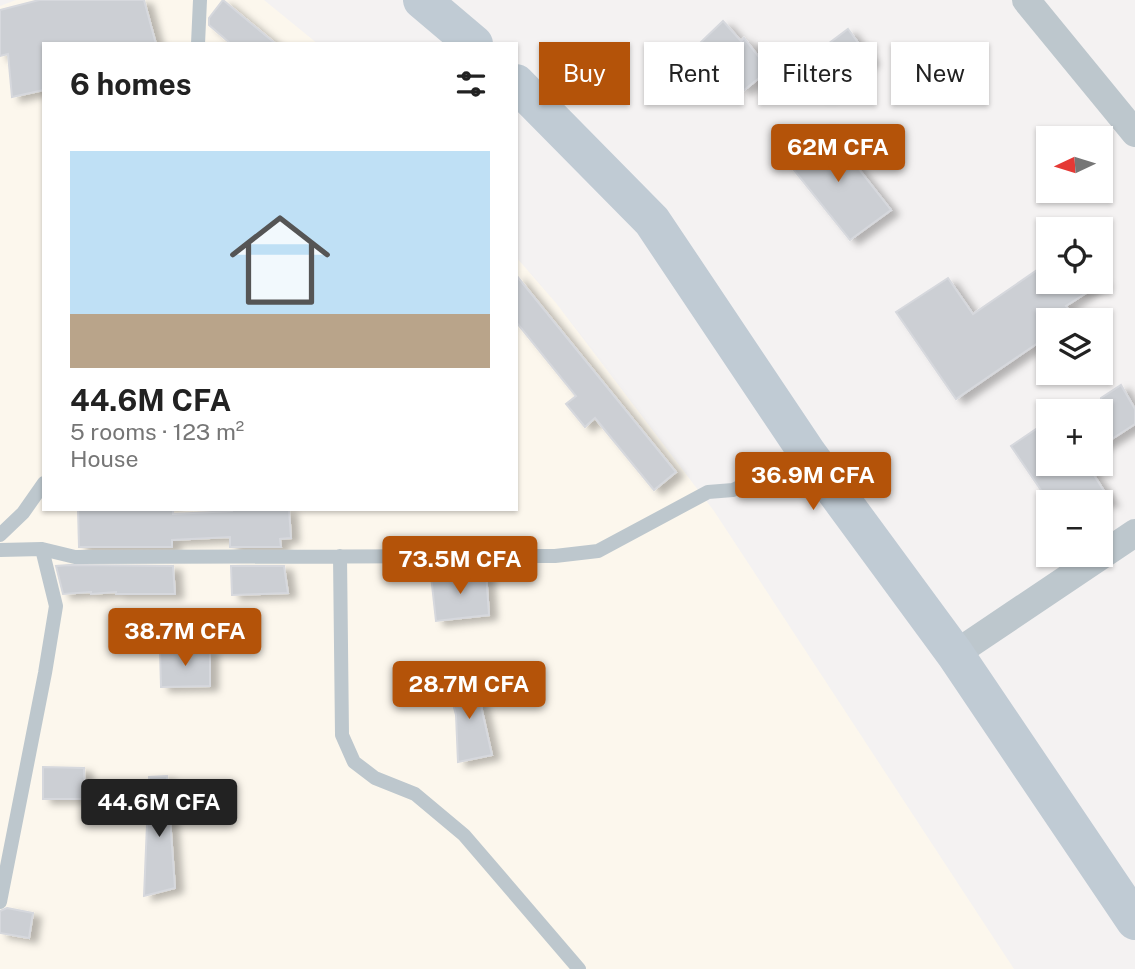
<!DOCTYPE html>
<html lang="en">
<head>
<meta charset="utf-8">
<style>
  :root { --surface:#fff; --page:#f6f6f6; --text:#222; --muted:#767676; --line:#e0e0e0; --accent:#b45309 }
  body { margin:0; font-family:"Public Sans",sans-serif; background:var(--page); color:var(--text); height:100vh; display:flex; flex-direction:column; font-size:26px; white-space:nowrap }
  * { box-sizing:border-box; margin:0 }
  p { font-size:23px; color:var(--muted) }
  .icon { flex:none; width:38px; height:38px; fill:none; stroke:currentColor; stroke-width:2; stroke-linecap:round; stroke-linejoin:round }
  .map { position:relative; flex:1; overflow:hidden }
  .sheet { position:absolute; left:42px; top:42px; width:476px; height:469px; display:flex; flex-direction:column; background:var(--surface); border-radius:0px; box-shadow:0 2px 5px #0004 }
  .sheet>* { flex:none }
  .banner { position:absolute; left:539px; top:42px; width:490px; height:63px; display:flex; gap:14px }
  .needle { width:46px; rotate:266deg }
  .fabs { position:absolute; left:1036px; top:126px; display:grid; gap:14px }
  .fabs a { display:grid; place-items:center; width:77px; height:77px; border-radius:0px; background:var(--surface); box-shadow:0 2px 5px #0004; font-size:35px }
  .price { position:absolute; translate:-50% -60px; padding:0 16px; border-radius:7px; background:var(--accent); color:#fff; font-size:23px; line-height:46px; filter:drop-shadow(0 2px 4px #0008) }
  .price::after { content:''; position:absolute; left:50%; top:42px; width:21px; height:16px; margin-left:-10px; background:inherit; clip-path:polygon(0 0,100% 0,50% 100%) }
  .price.current { background:#222; color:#fff }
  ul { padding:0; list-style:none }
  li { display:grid; align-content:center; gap:14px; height:371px; padding:0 28px }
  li+li { border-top:2px solid var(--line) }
  li span { display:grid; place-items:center; height:217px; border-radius:0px; color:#555 }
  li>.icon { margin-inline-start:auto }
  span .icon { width:126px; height:126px; fill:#fffc; stroke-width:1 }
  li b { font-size:30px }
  h2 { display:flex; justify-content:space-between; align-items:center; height:84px; padding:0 28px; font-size:30px }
  .tag { padding:0 24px; border-radius:0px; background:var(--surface); box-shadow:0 2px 5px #0004; font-size:24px; line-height:63px }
  .tag.current { background:var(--accent); color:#fff }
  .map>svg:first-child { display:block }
</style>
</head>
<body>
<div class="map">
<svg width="1135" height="969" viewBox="0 0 1135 969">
  <defs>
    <filter id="shadow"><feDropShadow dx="8" dy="4.5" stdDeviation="3.5" flood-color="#0004"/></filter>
  </defs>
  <rect width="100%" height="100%" fill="#f4f2f2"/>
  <!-- commercial -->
  <path fill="#fcf7ed" d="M16 0H264L318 44H44V509H516V257L556 303 714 511 1014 969H0V6Z"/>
  <!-- building -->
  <path fill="#cccfd4" stroke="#d6d8dd" stroke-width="2" filter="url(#shadow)" d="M39 0H144L156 44H44V90L12 97 8 54 0 56V10Z
    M223 0 276 44H231L209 25V18Z
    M723 21 741 41 744 38 769 70 743 91 701 42Z
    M848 29 871 60 823 95 800 65Z
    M825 126 891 210 850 240 785 159Z
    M1040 268 1048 282H1103L1066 306 1076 320H1048V336L956 399 896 312 948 278 973 314Z
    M516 275 676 472 654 490 595 418 585 427 566 404 576 396 516 322Z
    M1121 385 1135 409V424L1101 446V398Z
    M1048 421V464H1087L1111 502H1049L1011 446Z
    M78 509 173 510V514L232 511V509H289L291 538 280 539 281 547H230V537L172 540V547H79Z
    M69 565 173 566 175 594H116V592L91 594V592L63 594 56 566Z
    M231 566H284L288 593 232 595Z
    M486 572 489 615 436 621 431 576Z
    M210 649V686L161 687 160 650Z
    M475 679 492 755 458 762 456 715 447 682Z
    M43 767 84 768 85 799H43Z
    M167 776 175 888 144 896 149 777Z
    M7 908 33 913 29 938 0 933V911Z"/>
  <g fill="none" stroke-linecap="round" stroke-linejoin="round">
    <!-- lane -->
    <path stroke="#bdc7cd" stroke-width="14" d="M198 44 200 0
      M0 535 23 513 44 483
      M0 550 42 549 75 557 555 556 598 551 708 492 733 490 807 454
      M340 556 342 735 354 762 375 778 415 794 464 835 579 969
      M0 902 45 673 56 606 42 549"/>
    <!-- street -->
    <path stroke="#bdc7cd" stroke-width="28" d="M1026 0 1135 133
      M955 654 1135 533"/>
    <!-- secondary -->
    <path stroke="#c0cbd4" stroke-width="38" d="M422 0 474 44
      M516 83 652 221 808 454 955 654 1135 921"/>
  </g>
</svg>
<div class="fabs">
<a><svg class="needle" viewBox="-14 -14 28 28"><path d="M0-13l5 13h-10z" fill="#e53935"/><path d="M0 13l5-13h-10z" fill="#767676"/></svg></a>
<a><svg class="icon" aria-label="locate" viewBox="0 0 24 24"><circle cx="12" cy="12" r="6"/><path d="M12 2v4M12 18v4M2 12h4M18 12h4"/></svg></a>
<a><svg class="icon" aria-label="layers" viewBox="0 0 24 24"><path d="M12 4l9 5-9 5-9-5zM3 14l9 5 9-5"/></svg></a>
<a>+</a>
<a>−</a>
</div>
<b class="price" style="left:838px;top:184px">62M CFA</b>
<b class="price" style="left:813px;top:512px">36.9M CFA</b>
<b class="price" style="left:460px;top:596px">73.5M CFA</b>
<b class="price" style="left:185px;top:668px">38.7M CFA</b>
<b class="price" style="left:469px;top:721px">28.7M CFA</b>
<b class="price current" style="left:159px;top:839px">44.6M CFA</b>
<div class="banner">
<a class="tag current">Buy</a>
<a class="tag">Rent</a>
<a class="tag">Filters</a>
<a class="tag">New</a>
</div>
<section class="sheet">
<h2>6 homes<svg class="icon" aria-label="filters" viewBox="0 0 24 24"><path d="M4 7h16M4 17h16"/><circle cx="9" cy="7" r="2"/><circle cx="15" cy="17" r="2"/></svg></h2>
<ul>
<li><span style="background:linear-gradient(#bfe0f5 75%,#b9a48a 0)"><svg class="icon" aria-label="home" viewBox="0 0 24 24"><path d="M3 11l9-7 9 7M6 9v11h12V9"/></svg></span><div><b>44.6M CFA</b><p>5 rooms · 123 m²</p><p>House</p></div></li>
</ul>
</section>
</div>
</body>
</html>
